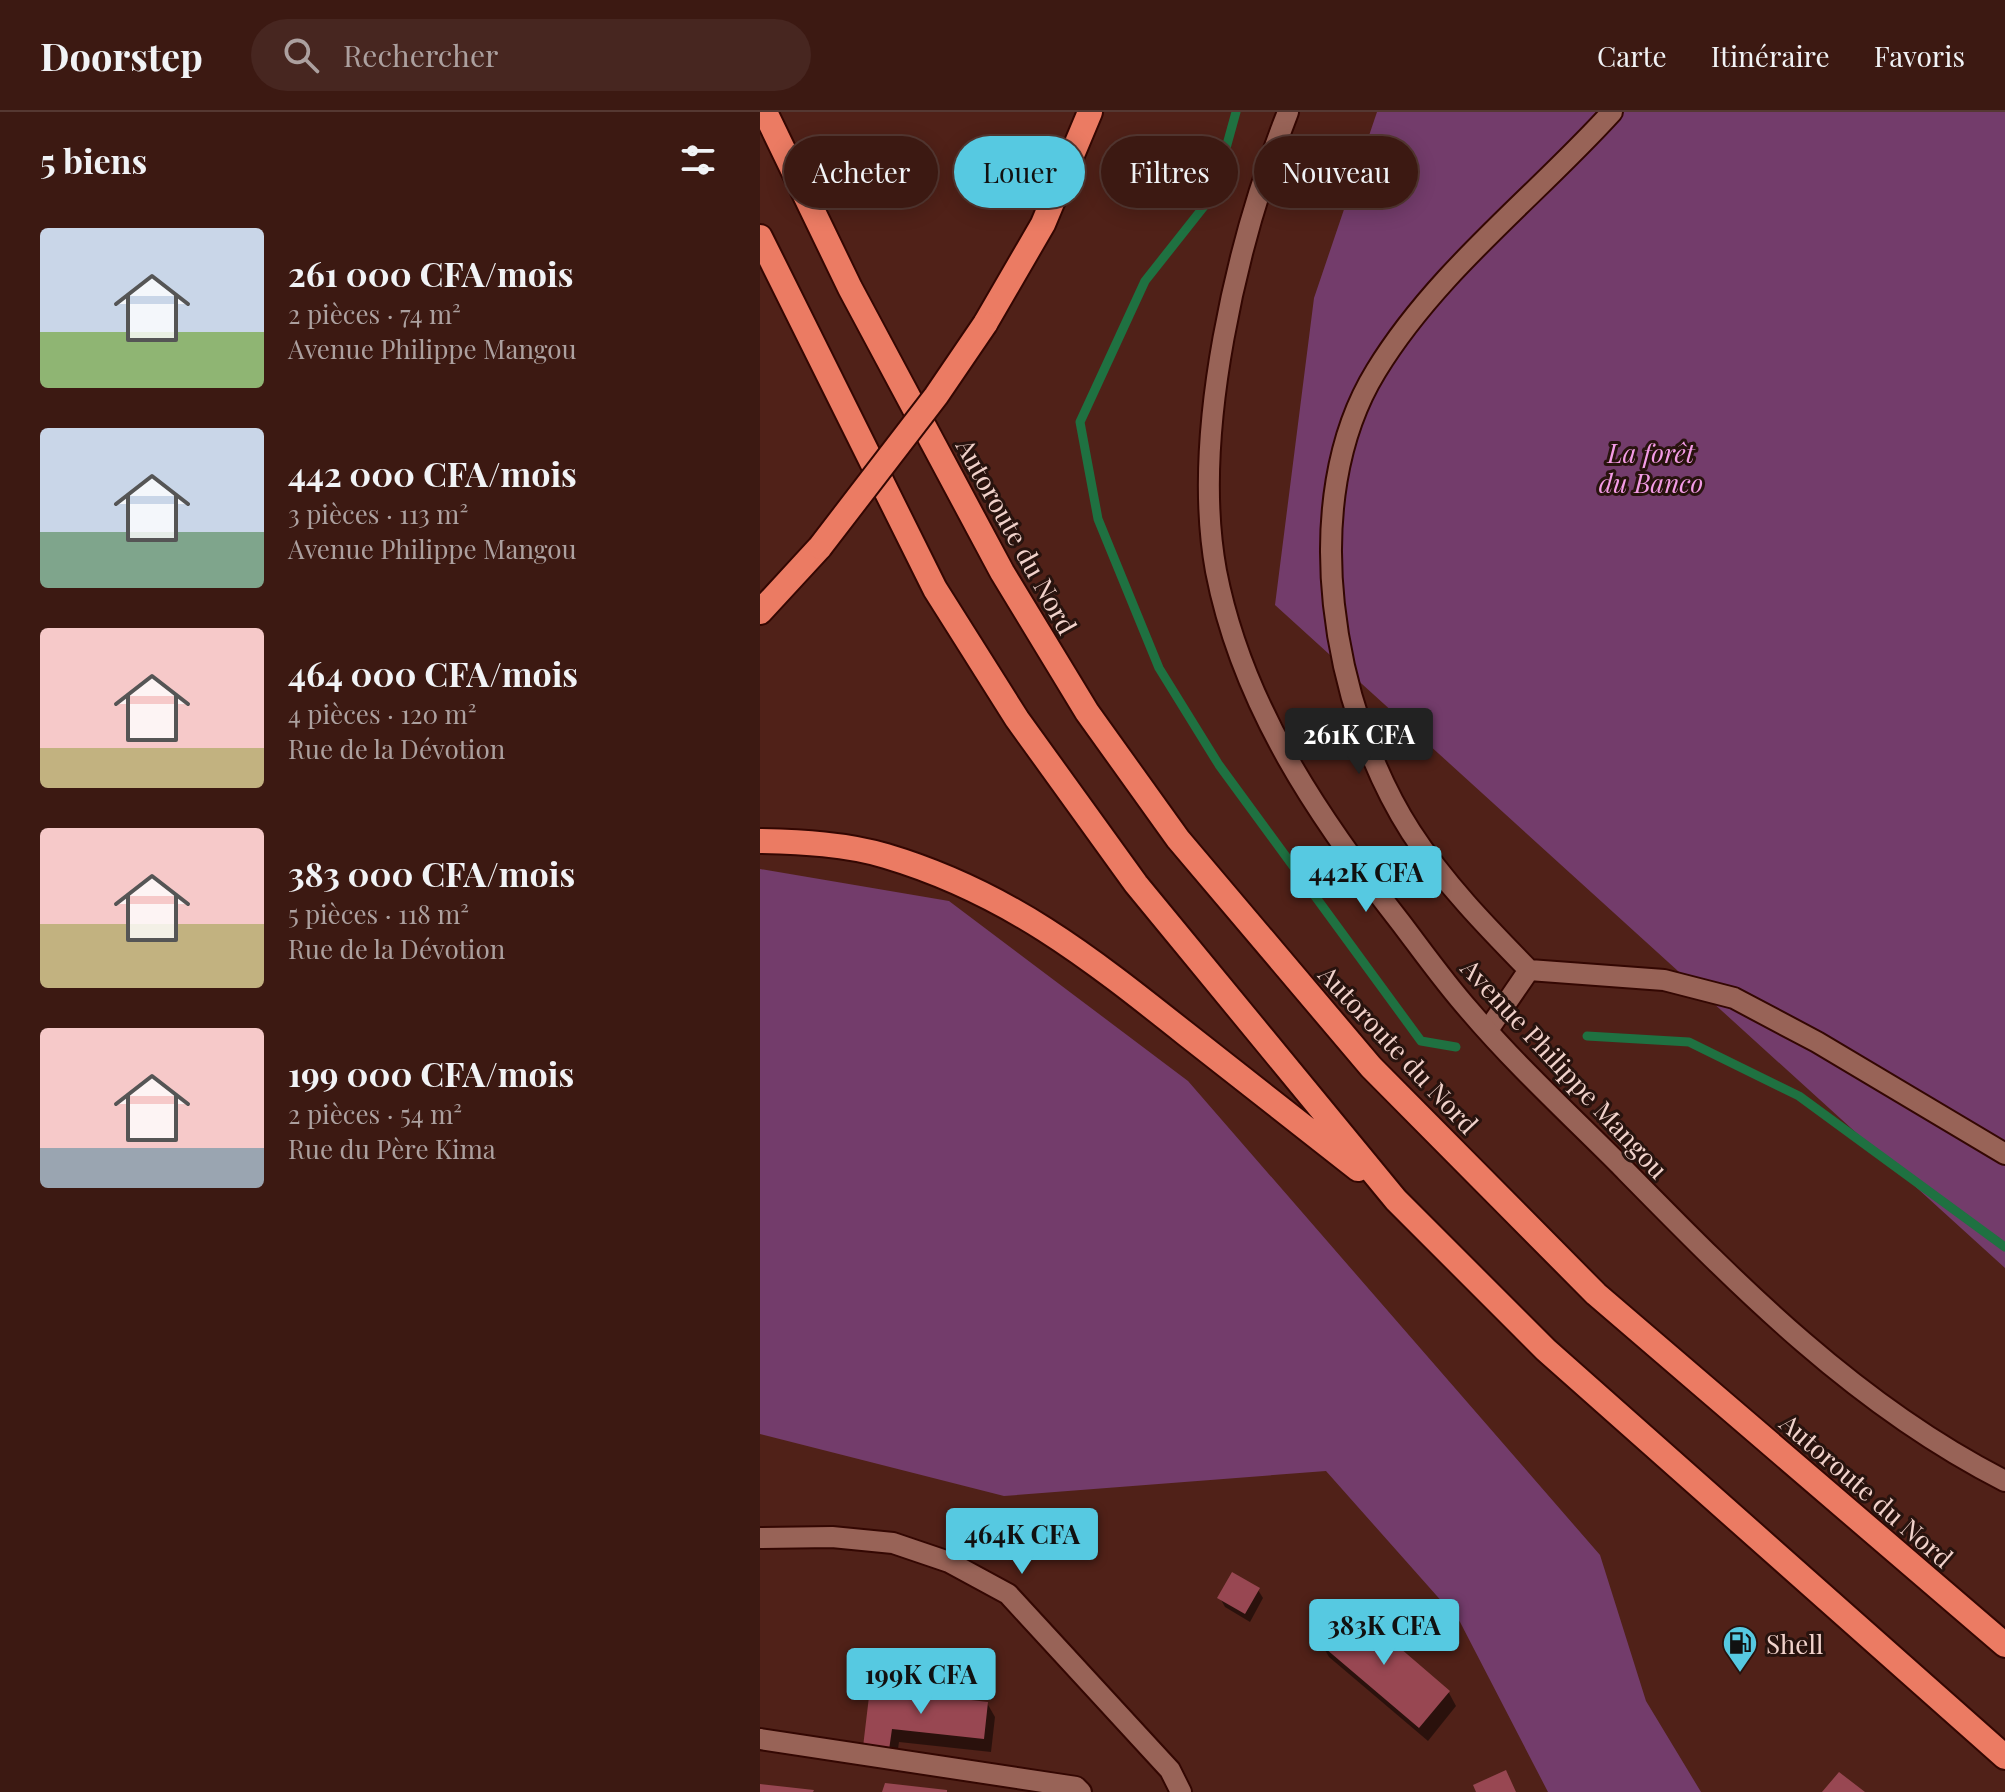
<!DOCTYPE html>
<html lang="fr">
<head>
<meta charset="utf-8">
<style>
  :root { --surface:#3c1912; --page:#472620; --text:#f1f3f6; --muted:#aca09f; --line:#553832; --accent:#56c9e1 }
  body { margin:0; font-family:"Playfair Display",serif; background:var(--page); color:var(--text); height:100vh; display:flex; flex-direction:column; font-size:30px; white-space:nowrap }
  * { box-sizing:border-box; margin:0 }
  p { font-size:26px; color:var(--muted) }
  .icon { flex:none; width:44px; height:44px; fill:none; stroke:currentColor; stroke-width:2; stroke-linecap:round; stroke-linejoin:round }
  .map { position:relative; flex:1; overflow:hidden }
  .panel { display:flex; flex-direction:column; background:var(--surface); width:760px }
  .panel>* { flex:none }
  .top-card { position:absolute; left:24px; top:24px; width:760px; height:72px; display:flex; gap:16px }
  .price { position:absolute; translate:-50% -68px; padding:0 18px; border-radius:8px; background:var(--accent); color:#111; font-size:26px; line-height:52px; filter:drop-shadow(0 2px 4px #0008) }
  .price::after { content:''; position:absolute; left:50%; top:48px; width:24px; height:18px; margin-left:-12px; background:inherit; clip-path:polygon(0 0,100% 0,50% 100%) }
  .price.selected { background:#222; color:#fff }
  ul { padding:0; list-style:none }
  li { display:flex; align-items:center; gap:24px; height:200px; padding:0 40px }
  li span { display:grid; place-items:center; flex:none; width:224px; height:160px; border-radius:8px; color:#555 }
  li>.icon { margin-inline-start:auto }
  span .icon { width:96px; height:96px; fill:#fffc; stroke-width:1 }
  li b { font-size:34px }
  h2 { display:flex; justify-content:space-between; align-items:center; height:96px; padding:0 40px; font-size:34px }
  .chip { padding:0 28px; border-radius:36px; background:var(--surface); box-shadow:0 4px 20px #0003,0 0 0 2px var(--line); font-size:28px; line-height:72px }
  .chip.selected { background:var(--accent); color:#111 }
  header { display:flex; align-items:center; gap:48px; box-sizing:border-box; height:112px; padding:0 40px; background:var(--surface); border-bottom:2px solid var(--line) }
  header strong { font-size:38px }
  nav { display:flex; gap:44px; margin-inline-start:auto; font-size:28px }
  .search { width:560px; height:72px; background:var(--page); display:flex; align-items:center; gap:20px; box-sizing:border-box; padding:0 28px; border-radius:44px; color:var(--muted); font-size:30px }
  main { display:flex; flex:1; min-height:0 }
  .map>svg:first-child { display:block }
</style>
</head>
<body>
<header>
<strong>Doorstep</strong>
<div class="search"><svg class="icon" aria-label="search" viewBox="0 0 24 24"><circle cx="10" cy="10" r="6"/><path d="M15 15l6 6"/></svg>Rechercher</div>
<nav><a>Carte</a><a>Itinéraire</a><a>Favoris</a></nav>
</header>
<main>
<section class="panel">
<h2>5 biens<svg class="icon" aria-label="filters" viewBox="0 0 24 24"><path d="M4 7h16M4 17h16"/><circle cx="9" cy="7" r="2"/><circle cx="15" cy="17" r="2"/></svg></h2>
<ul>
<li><span style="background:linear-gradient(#c9d6e8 65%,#8fb573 0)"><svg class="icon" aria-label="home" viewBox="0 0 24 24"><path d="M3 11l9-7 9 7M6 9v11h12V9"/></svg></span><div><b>261 000 CFA/mois</b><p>2 pièces · 74 m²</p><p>Avenue Philippe Mangou</p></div></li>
<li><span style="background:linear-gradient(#c9d6e8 65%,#7fa58c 0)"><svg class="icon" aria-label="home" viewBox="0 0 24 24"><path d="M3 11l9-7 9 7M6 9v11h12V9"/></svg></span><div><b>442 000 CFA/mois</b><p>3 pièces · 113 m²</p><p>Avenue Philippe Mangou</p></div></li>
<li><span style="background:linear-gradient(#f6c9c9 75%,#c2b280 0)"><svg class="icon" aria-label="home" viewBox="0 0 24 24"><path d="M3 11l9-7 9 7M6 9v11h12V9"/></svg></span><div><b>464 000 CFA/mois</b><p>4 pièces · 120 m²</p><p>Rue de la Dévotion</p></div></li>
<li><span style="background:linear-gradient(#f6c9c9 60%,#c2b280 0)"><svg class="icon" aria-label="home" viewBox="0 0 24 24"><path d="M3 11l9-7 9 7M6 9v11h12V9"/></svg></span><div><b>383 000 CFA/mois</b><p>5 pièces · 118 m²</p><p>Rue de la Dévotion</p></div></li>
<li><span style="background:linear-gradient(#f6c9c9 75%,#9aa5b1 0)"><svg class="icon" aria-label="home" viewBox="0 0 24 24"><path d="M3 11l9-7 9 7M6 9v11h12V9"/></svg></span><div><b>199 000 CFA/mois</b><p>2 pièces · 54 m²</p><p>Rue du Père Kima</p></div></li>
</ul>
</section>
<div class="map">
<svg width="1245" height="1680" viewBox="0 0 1245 1680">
  <rect width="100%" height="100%" fill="#502118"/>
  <!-- green -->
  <path fill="#733c6b" d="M617 0H1245V1156L515 493 554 186Z
    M0 757 189 789 428 969 840 1443 886 1589 941 1680H788L700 1510 566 1359 244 1384 0 1322Z"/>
  <!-- shadow -->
  <path fill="#0007" d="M498 1478 503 1486 490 1510 465 1495 460 1486Z
    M561 1531 689 1581 696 1594 668 1629 569 1545Z
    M111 1579 227 1591 235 1605 231 1640 139 1630 138 1637 112 1634V1638L138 1641 137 1651 113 1648 105 1634Z"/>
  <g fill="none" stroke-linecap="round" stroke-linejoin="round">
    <!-- stream -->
    <path stroke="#1f7141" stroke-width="9" d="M476 0 453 83 385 169 320 310 338 407 399 556 459 653 661 929 696 935
      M827 924 929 930 1039 984 1245 1135"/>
  </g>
  <!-- building -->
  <path fill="#984752" d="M472 1460 500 1476 485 1502 457 1486Z
    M590 1493 690 1579 659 1616 559 1531Z
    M110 1576 228 1590 224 1627 132 1617 129 1638 103 1635Z
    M746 1658 756 1680H716L713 1673Z
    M1079 1660 1105 1680H1062Z
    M125 1671 187 1678V1680H122Z
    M0 1672 54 1678 53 1680H0Z"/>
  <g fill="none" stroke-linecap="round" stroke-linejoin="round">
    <!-- minor casing -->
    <g stroke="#330702" stroke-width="24">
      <path id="minor" d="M852 0C774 86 677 159 616 259 536 389 572 597 651 720 684 771 727 815 769 858L904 868 974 886 1057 930 1245 1042
        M728 918 769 858
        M0 1426 72 1425 133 1431 189 1450 248 1482 410 1658 421 1680
        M0 1627 316 1675 321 1680"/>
    </g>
    <!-- tertiary casing -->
    <g stroke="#330702" stroke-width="24">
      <path id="tertiary" d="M528 0C477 128 431 322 456 459 482 593 558 705 641 811 663 840 685 871 709 898 755 952 808 1001 858 1051 976 1171 1093 1292 1245 1369"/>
    </g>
    <!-- motorway casing -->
    <g stroke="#330702" stroke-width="28">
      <path id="motorway" d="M5 0 90 176 242 460 327 600 418 727 611 955 836 1182 1245 1533
        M0 125 175 477 257 607 376 772 636 1088 786 1238 1245 1645
        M225 212 283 112 330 0
        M0 500 60 435
        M0 729C42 730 86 732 126 744 247 780 329 845 426 922 483 967 540 1012 598 1057"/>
    </g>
    <!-- minor -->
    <use href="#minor" stroke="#986357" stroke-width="20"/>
    <!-- tertiary -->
    <use href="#tertiary" stroke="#986357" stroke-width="20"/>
    <!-- motorway -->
    <use href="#motorway" stroke="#eb7b63" stroke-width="24"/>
    <!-- motorway-bridge casing -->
    <g stroke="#330702" stroke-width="28" stroke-linecap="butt">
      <path id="motorway-bridge" d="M60 435 176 284 225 212"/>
    </g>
    <!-- motorway-bridge -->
    <use href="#motorway-bridge" stroke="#eb7b63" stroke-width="24"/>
  </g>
  <!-- icons -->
  <defs>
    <g id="fuel-pin" transform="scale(1.8)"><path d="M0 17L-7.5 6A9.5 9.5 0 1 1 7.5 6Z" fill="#56c9e1" stroke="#28130e"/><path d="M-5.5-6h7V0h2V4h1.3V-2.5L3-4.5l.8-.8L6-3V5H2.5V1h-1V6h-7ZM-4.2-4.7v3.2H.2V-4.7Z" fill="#111"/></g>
  </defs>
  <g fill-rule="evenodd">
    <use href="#fuel-pin" x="980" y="1531"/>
  </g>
  <g text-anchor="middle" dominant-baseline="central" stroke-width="6" stroke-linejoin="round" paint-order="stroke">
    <!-- park labels -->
    <g font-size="26" font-style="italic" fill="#f49ce6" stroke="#28130e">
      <text x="891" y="340">La forêt<tspan x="891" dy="30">du Banco</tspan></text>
    </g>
    <!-- street labels -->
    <g font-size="26" fill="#f1d2cb" stroke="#28130e">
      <text transform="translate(257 424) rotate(61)">Autoroute du Nord</text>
      <text transform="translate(639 937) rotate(47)">Autoroute du Nord</text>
      <text transform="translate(805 956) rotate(47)">Avenue Philippe Mangou</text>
      <text transform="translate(1107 1378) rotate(41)">Autoroute du Nord</text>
    </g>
    <!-- poi labels -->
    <g font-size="26" fill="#f1d2cb" stroke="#28130e" text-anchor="start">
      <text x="1006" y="1531">Shell</text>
    </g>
  </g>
</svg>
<b class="price selected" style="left:599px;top:664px">261K CFA</b>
<b class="price" style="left:606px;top:802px">442K CFA</b>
<b class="price" style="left:262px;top:1464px">464K CFA</b>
<b class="price" style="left:624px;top:1555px">383K CFA</b>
<b class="price" style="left:161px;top:1604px">199K CFA</b>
<div class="top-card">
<a class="chip">Acheter</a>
<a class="chip selected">Louer</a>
<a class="chip">Filtres</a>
<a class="chip">Nouveau</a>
</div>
</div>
</main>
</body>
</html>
